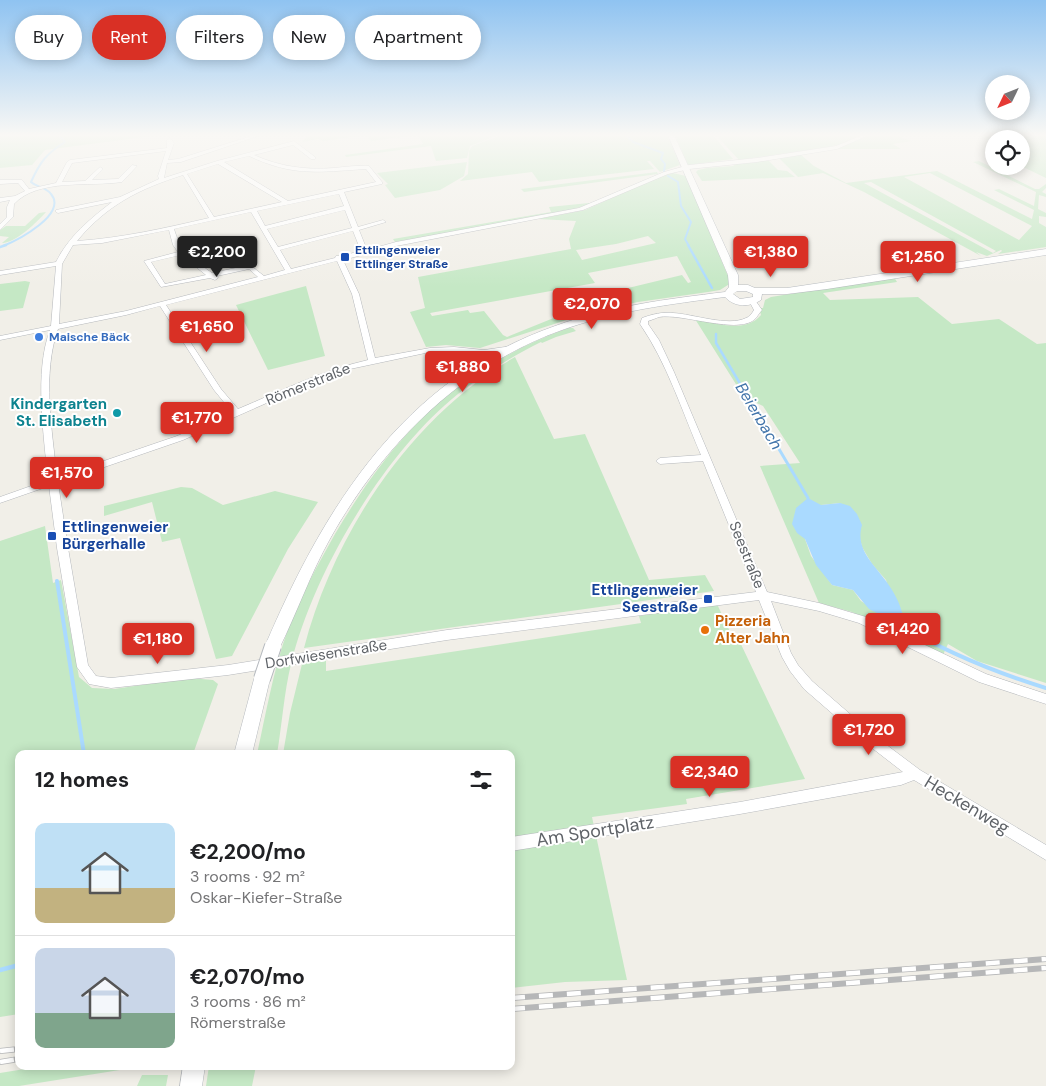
<!DOCTYPE html>
<html lang="en">
<head>
<meta charset="utf-8">
<style>
  :root { --surface:#fff; --page:#f6f6f6; --text:#202124; --muted:#757577; --line:#e0e0e0; --accent:#d93025 }
  body { margin:0; font-family:"DM Sans",sans-serif; background:var(--page); color:var(--text); height:100vh; display:flex; flex-direction:column; font-size:19px; white-space:nowrap }
  * { box-sizing:border-box; margin:0 }
  p { font-size:16px; color:var(--muted) }
  .icon { flex:none; width:28px; height:28px; fill:none; stroke:currentColor; stroke-width:2; stroke-linecap:round; stroke-linejoin:round }
  .map { position:relative; flex:1; overflow:hidden }
  .sheet { position:absolute; left:15px; top:750px; width:500px; height:320px; display:flex; flex-direction:column; background:var(--surface); border-radius:10px; box-shadow:0 2px 12px #0003 }
  .sheet>* { flex:none }
  .guide { position:absolute; left:15px; top:15px; width:500px; height:45px; display:flex; gap:10px }
  .needle { width:32px; rotate:227deg }
  .controls { position:absolute; left:985px; top:75px; display:grid; gap:10px }
  .controls a { display:grid; place-items:center; width:45px; height:45px; border-radius:50%; background:var(--surface); box-shadow:0 2px 12px #0003; font-size:25px }
  .price { position:absolute; translate:-50% -42px; padding:0 11px; border-radius:5px; background:var(--accent); color:#fff; font-size:16px; line-height:32px; filter:drop-shadow(0 1px 2px #0008) }
  .price::after { content:''; position:absolute; left:50%; top:30px; width:15px; height:11px; margin-left:-8px; background:inherit; clip-path:polygon(0 0,100% 0,50% 100%) }
  .price.current { background:#222; color:#fff }
  ul { padding:0; list-style:none }
  li { display:flex; align-items:center; gap:15px; height:125px; padding:0 20px }
  li+li { border-top:1px solid var(--line) }
  li span { display:grid; place-items:center; flex:none; width:140px; height:100px; border-radius:10px; color:#555 }
  li>.icon { margin-inline-start:auto }
  span .icon { width:60px; height:60px; fill:#fffc; stroke-width:1 }
  li b { font-size:21px }
  h2 { display:flex; justify-content:space-between; align-items:center; height:60px; padding:0 20px; font-size:21px }
  .pill { padding:0 18px; border-radius:22px; background:var(--surface); box-shadow:0 2px 12px #0003; font-size:18px; line-height:45px }
  .pill.current { background:var(--accent); color:#fff }
  .map>svg:first-child { display:block }
</style>
</head>
<body>
<div class="map">
<svg width="1046" height="1086" viewBox="0 0 1046 1086">
  <rect width="100%" height="100%" fill="#f1efe8"/>
  <!-- green -->
  <path fill="#c5e8c5" fill-rule="evenodd" d="M0 135H159L45 150 32 165 0 168Z
    M308 135H499L470 146 467 158 436 161 431 146 346 157 345 155 423 144 418 135 371 141 367 135 323 141 318 139 302 142Z
    M502 135H667L680 165 660 172 650 161H647L654 169 539 182 532 172 460 181 468 174 469 151 472 146Z
    M675 135H713L733 159 688 165Z
    M716 135H864L842 144 828 147 739 160Z
    M869 135H896L911 141 893 144 901 149H832Z
    M977 135H1046V178L1021 166V139H994V143Z
    M800 154 814 166 846 183 937 171 1032 219 1034 210 994 190 999 189 1034 206 1036 192 973 162 979 161 1035 189H1039L1046 184V188L1042 192 1046 194V197L1039 195 1038 209 1046 213V217L1039 216V223L1046 227V247L998 254 1002 251 1001 250 987 256 976 252 981 256 864 192 823 173 798 177 778 157ZM930 173 932 174 1032 226 1019 240 904 177ZM871 182 996 251 993 253 864 183Z
    M767 159 778 170 787 171 795 177 702 181 696 172 698 170 707 168 733 166 737 163Z
    M467 162 464 176 440 190 395 198 385 185 388 184 377 173Z
    M657 172 658 174 524 192 521 189Z
    M673 173 686 176 731 283 720 290 708 292 638 302 591 312 480 348 446 345 426 347 410 312 425 308 418 277 571 249 569 239 576 221 538 219 585 210 661 176ZM648 236 656 243 582 260 576 250 616 244ZM677 256 691 282 688 283 682 275 599 295 607 303 561 315 507 337 503 335 484 311 470 313 468 310 432 316 430 313 595 283 588 273Z
    M589 203 591 204 567 211 395 242 393 239 551 212 549 207Z
    M46 212C37 222 16 243 2 243L9 237 0 236V230L6 226H25L39 213Z
    M894 277 897 282 823 293 830 300 918 297 952 324 999 319 1037 344 1046 343V683L977 661 948 644 942 657 852 612 819 603 760 466 800 463 763 406 744 397 695 319C715 323 745 334 761 315L759 308H763L765 300 771 297ZM840 503 859 535 862 547 872 564 886 580 899 624 861 601 853 590 832 585 811 556 805 539 821 505Z
    M25 281 30 282 23 308 0 311V284Z
    M306 286 325 356 268 370 236 305Z
    M568 328H573L576 331 556 337 542 343 541 342C511 357 484 374 458 394 384 453 313 573 291 664 284 693 282 724 277 754H257C266 713 273 672 287 632 300 597 317 566 335 534 395 433 457 369 568 328Z
    M515 357 554 439 585 434 649 580 705 575 714 591 304 648C334 533 411 416 515 357Z
    M181 487 192 488 223 505 275 491 318 502 288 549 232 656 216 659 180 538 162 542 152 502 104 516V506Z
    M45 526 53 583 61 580 79 677 92 688 114 689 190 678 213 680 218 684 193 754H19V1014L0 1017V541Z
    M717 604 733 638H738L805 779 686 799 687 804 592 817 627 980 565 982 511 988V754H283L290 713 302 664 326 660V671L641 623 639 616Z
    M43 1066H145L19 1086H0V1073Z
    M209 1066H256L252 1086H206Z
    M142 1075H168L166 1086H137Z"/>
  <!-- water -->
  <path fill="#aadaff" d="M808 498 821 505 840 503 850 506 857 514 862 525C855 549 873 563 886 581 894 592 900 603 903 616L899 624 869 609 853 590 832 585 816 565 805 539 797 533 792 524 796 508Z"/>
  <g fill="none" stroke-linecap="round" stroke-linejoin="round">
    <!-- stream-far4 -->
    <path stroke="#aadaff" stroke-width="2" d="M626 135 633 142 663 153 661 159 665 164 664 172
      M668 176 678 182 681 206 691 222 685 239 689 246
      M3 246C18 240 68 214 51 194 47 188 37 187 31 182 40 162 46 154 65 142L59 135"/>
    <!-- stream-far3 -->
    <path stroke="#aadaff" stroke-width="2.5" d="M688 245 712 288
      M0 247 6 245
      M716 334V343L742 387"/>
    <!-- stream-far2 -->
    <path stroke="#aadaff" stroke-width="3" d="M741 385 808 498"/>
    <!-- stream-far1 -->
    <path stroke="#aadaff" stroke-width="4" d="M57 581 84 754
      M899 624C945 652 994 672 1046 688"/>
    <!-- stream -->
    <path stroke="#aadaff" stroke-width="4.5" d="M0 970 19 965"/>
    <!-- street casing -->
    <g stroke="#b5b8bc" stroke-width="1">
      <path id="street" d="M255 135H261L181 162 167 163 164 178 217 161 294 141 315 157V159H311L293 145 254 155C281 167 305 170 334 168 345 167 358 165 369 166L382 182V184L344 192 358 227 383 220 386 222 359 230 367 250 396 242 579 208 664 172 689 165 757 158 836 146 863 135H869L837 149 757 162 689 169 668 174 583 210 396 246 343 260 359 294 375 358 430 348 454 347 484 350 512 346 516 348 512 350 484 354 465 352 483 363V367H480L454 351 430 352 350 369 296 390 183 440 58 483 68 548 88 665 96 676 111 678 228 665 447 630 756 592 703 461 660 464 656 461 660 458 701 455C682 411 667 363 640 324L642 318C653 314 662 312 673 313 693 314 728 327 746 318 750 317 752 313 754 310L749 301 753 299 755 300 762 310C759 313 757 317 755 319 738 335 683 313 659 317 656 318 652 320 648 321V324L659 340 674 372 767 592 819 603 866 617 986 674 1046 694V704L979 682 859 623 819 611 771 601 791 653 798 665 812 681 880 740 920 770 1046 845V860L914 780 901 785 740 814 511 851V837L740 802 903 772 872 748 804 689 790 671 782 657 759 600 447 640 228 675 111 688 89 684 77 667 57 548 49 486 0 503V497L48 480C44 436 34 372 50 330L0 340V336L51 326 56 266 0 275V271L56 262C68 237 91 218 112 202L58 213 56 212V210L120 197 159 179 158 176 166 151 72 163 62 182 85 181 100 167 103 169 92 180 118 179 132 165 137 166 122 182C90 187 38 178 14 204L13 217 0 230V224L7 217V207L10 200 0 202V198L15 196 25 191 18 183 0 184V180H22L29 189 56 183 67 162 70 160 167 148V140L170 138 174 143 168 160 178 159ZM249 156C294 177 318 172 366 169L376 182 288 201 224 162ZM218 164 282 202 214 217 187 174ZM183 175 209 218C165 228 122 238 77 241 107 205 139 189 183 175ZM339 194 344 206 265 226 257 211ZM345 210 352 228 278 247 267 229ZM251 212 285 270 264 276 250 265 212 273C195 261 180 251 174 229ZM169 230 173 245 178 252 144 261 161 287 210 278 215 280 218 278 217 276 249 269 258 277 126 311 59 324 62 264 73 245 102 243ZM353 231 361 251 341 256H336L335 258 291 269 280 250ZM181 255 206 275 165 284 151 262ZM337 261 352 294 368 360C323 370 281 391 238 409L221 389 166 305ZM160 306 214 390 232 412 177 436 57 477C52 431 42 373 58 329L126 315Z"/>
    </g>
    <!-- secondary casing -->
    <g stroke="#b6babf" stroke-width="1">
      <path id="secondary" d="M668 135H674L738 275V285H748L755 288H787L1046 249V255L827 289 787 294H762L761 300C750 307 735 308 725 297 671 304 615 311 562 330 461 366 383 445 331 537 310 574 297 613 278 651L273 652 268 651 265 646C325 505 404 379 555 326 610 306 668 299 725 292L729 287 728 275ZM737 291H746L753 294V297L740 299 733 294Z
        M262 672 268 674 270 679 252 754H234L254 679 256 674Z
        M183 1066H205L202 1086H180Z"/>
    </g>
    <!-- street -->
    <use href="#street" fill="#fff" fill-rule="evenodd"/>
    <!-- secondary -->
    <use href="#secondary" fill="#fff" fill-rule="evenodd"/>
    <!-- rail casing -->
    <g stroke="#b6b7b8" stroke-width="6">
      <path id="rail" d="M511 998 1046 959
        M511 1009 1046 968
        M0 1051 19 1049
        M0 1062 19 1059"/>
    </g>
    <!-- rail -->
    <use href="#rail" stroke="#fff" stroke-width="4.5" stroke-dasharray="14" stroke-linecap="butt"/>
    <!-- secondary-bridge casing -->
    <g stroke="#b6babf" stroke-width="18" stroke-linecap="butt">
      <path id="secondary-bridge" d="M262 679 273 646"/>
    </g>
    <!-- secondary-bridge -->
    <use href="#secondary-bridge" stroke="#fff" stroke-width="16"/>
  </g>
  <!-- sky -->
  <linearGradient id="sky" x2="0" y2="1"><stop stop-color="#8fc3f1"/><stop offset="0.47" stop-color="#f9f8f5"/><stop offset="1" stop-color="#f9f8f5" stop-opacity="0"/></linearGradient>
  <rect width="1046" height="287" fill="url(#sky)"/>
  <!-- markers -->
  <g fill="#1a4fb4" stroke="#fff" stroke-width="2">
    <rect x="340" y="252" width="10" height="10" rx="2.5"/>
    <rect x="47" y="531" width="10" height="10" rx="2.5"/>
    <rect x="703" y="594" width="10" height="10" rx="2.5"/>
  </g>
  <circle fill="#3f7fe0" stroke="#fff" stroke-width="2" cx="39" cy="337" r="5"/>
  <circle fill="#0f9aa8" stroke="#fff" stroke-width="2" cx="117" cy="413" r="5"/>
  <circle fill="#e8710a" stroke="#fff" stroke-width="2" cx="705" cy="630" r="5"/>
  <g text-anchor="middle" dominant-baseline="central" stroke-width="4" stroke-linejoin="round" paint-order="stroke">
    <!-- far-transit labels -->
    <g font-size="12" font-weight="bold" fill="#164399" stroke="#fff" text-anchor="start">
      <text x="355" y="250">Ettlingenweier<tspan x="355" dy="14">Ettlinger Straße</tspan></text>
    </g>
    <!-- far-shop labels -->
    <g font-size="12" font-weight="bold" fill="#366cbe" stroke="#fff" text-anchor="start">
      <text x="49" y="337">Maische Bäck</text>
    </g>
    <!-- street labels -->
    <g font-size="15" fill="#5f6368" stroke="#fff">
      <text transform="translate(308 384) rotate(-22)">Römerstraße</text>
      <text transform="translate(747 555) rotate(68)">Seestraße</text>
      <text transform="translate(326 654) rotate(-9)">Dorfwiesenstraße</text>
    </g>
    <!-- culture labels -->
    <g font-size="15" font-weight="bold" fill="#0d838f" stroke="#fff" text-anchor="end">
      <text x="107" y="404">Kindergarten<tspan x="107" dy="17">St. Elisabeth</tspan></text>
    </g>
    <!-- transit labels -->
    <g font-size="15" font-weight="bold" fill="#164399" stroke="#fff" text-anchor="start">
      <text x="62" y="527">Ettlingenweier<tspan x="62" dy="17">Bürgerhalle</tspan></text>
      <text x="698" y="590" text-anchor="end">Ettlingenweier<tspan x="698" dy="17">Seestraße</tspan></text>
    </g>
    <!-- food labels -->
    <g font-size="15" font-weight="bold" fill="#c56008" stroke="#fff" text-anchor="start">
      <text x="715" y="621">Pizzeria<tspan x="715" dy="17">Alter Jahn</tspan></text>
    </g>
    <!-- water labels -->
    <g font-size="16" font-style="italic" fill="#4174aa" stroke="#fff">
      <text transform="translate(759 416) rotate(59)">Beierbach</text>
    </g>
    <!-- near-street labels -->
    <g font-size="18" fill="#5f6368" stroke="#fff">
      <text transform="translate(967 805) rotate(31)">Heckenweg</text>
      <text transform="translate(595 831) rotate(-9)">Am Sportplatz</text>
    </g>
  </g>
</svg>
<div class="controls">
<a><svg class="needle" viewBox="-14 -14 28 28"><path d="M0-13l5 13h-10z" fill="#e53935"/><path d="M0 13l5-13h-10z" fill="#757577"/></svg></a>
<a><svg class="icon" aria-label="locate" viewBox="0 0 24 24"><circle cx="12" cy="12" r="6"/><path d="M12 2v4M12 18v4M2 12h4M18 12h4"/></svg></a>
</div>
<b class="price current" style="left:217px;top:278px">€2,200</b>
<b class="price" style="left:771px;top:278px">€1,380</b>
<b class="price" style="left:918px;top:283px">€1,250</b>
<b class="price" style="left:592px;top:330px">€2,070</b>
<b class="price" style="left:207px;top:353px">€1,650</b>
<b class="price" style="left:463px;top:393px">€1,880</b>
<b class="price" style="left:197px;top:444px">€1,770</b>
<b class="price" style="left:67px;top:499px">€1,570</b>
<b class="price" style="left:903px;top:655px">€1,420</b>
<b class="price" style="left:158px;top:665px">€1,180</b>
<b class="price" style="left:869px;top:756px">€1,720</b>
<b class="price" style="left:710px;top:798px">€2,340</b>
<div class="guide">
<a class="pill">Buy</a>
<a class="pill current">Rent</a>
<a class="pill">Filters</a>
<a class="pill">New</a>
<a class="pill">Apartment</a>
</div>
<section class="sheet">
<h2>12 homes<svg class="icon" aria-label="filters" viewBox="0 0 24 24"><path d="M4 7h16M4 17h16"/><circle cx="9" cy="7" r="2"/><circle cx="15" cy="17" r="2"/></svg></h2>
<ul>
<li><span style="background:linear-gradient(#bfe0f5 65%,#c2b280 0)"><svg class="icon" aria-label="home" viewBox="0 0 24 24"><path d="M3 11l9-7 9 7M6 9v11h12V9"/></svg></span><div><b>€2,200/mo</b><p>3 rooms · 92 m²</p><p>Oskar-Kiefer-Straße</p></div></li>
<li><span style="background:linear-gradient(#c9d6e8 65%,#7fa58c 0)"><svg class="icon" aria-label="home" viewBox="0 0 24 24"><path d="M3 11l9-7 9 7M6 9v11h12V9"/></svg></span><div><b>€2,070/mo</b><p>3 rooms · 86 m²</p><p>Römerstraße</p></div></li>
</ul>
</section>
</div>
</body>
</html>
